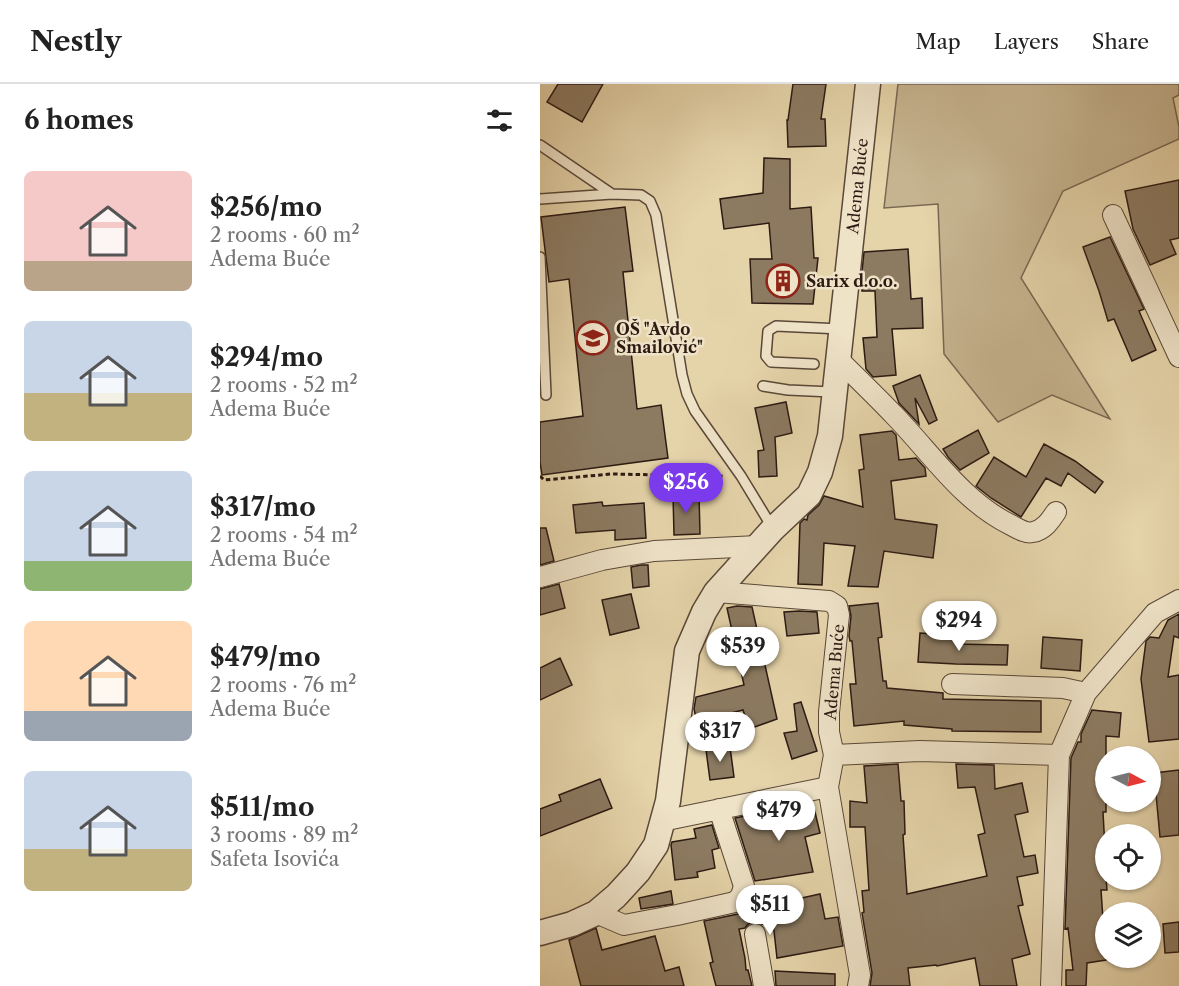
<!DOCTYPE html>
<html lang="en">
<head>
<meta charset="utf-8">
<style>
  :root { --surface:#fff; --page:#f2f2f2; --text:#222; --muted:#767676; --line:#e0e0e0; --accent:#7c3aed }
  body { margin:0; font-family:"Libre Caslon Text",serif; background:var(--page); color:var(--text); height:100vh; display:flex; flex-direction:column; font-size:22px; white-space:nowrap }
  * { box-sizing:border-box; margin:0 }
  p { font-size:20px; color:var(--muted) }
  .icon { flex:none; width:33px; height:33px; fill:none; stroke:currentColor; stroke-width:2; stroke-linecap:round; stroke-linejoin:round }
  .map { position:relative; flex:1; overflow:hidden }
  .drawer { display:flex; flex-direction:column; background:var(--surface); width:540px }
  .drawer>* { flex:none }
  .needle { width:39px; rotate:97deg }
  .buttons { position:absolute; left:555px; top:662px; display:grid; gap:12px }
  .buttons a { display:grid; place-items:center; width:66px; height:66px; border-radius:50%; background:var(--surface); box-shadow:0 2px 4px #0004; font-size:30px }
  .price { position:absolute; translate:-50% -51px; padding:0 14px; border-radius:21px; background:#fff; color:#222; font-size:20px; line-height:39px; filter:drop-shadow(0 2px 3px #0008) }
  .price::after { content:''; position:absolute; left:50%; top:36px; width:18px; height:14px; margin-left:-9px; background:inherit; clip-path:polygon(0 0,100% 0,50% 100%) }
  .price.selected { background:var(--accent); color:#fff }
  ul { padding:0; list-style:none }
  li { display:flex; align-items:center; gap:18px; height:150px; padding:0 24px }
  li span { display:grid; place-items:center; flex:none; width:168px; height:120px; border-radius:9px; color:#555 }
  li>.icon { margin-inline-start:auto }
  span .icon { width:72px; height:72px; fill:#fffc; stroke-width:1 }
  li b { font-size:26px }
  h2 { display:flex; justify-content:space-between; align-items:center; height:72px; padding:0 24px; font-size:26px }
  header { display:flex; align-items:center; gap:36px; box-sizing:border-box; height:84px; padding:0 30px; background:var(--surface); border-bottom:2px solid var(--line) }
  header strong { font-size:28px }
  nav { display:flex; gap:33px; margin-inline-start:auto; font-size:21px }
  main { display:flex; flex:1; min-height:0 }
  .map>svg:first-child { display:block }
</style>
</head>
<body>
<header>
<strong>Nestly</strong>
<nav><a>Map</a><a>Layers</a><a>Share</a></nav>
</header>
<main>
<section class="drawer">
<h2>6 homes<svg class="icon" aria-label="filters" viewBox="0 0 24 24"><path d="M4 7h16M4 17h16"/><circle cx="9" cy="7" r="2"/><circle cx="15" cy="17" r="2"/></svg></h2>
<ul>
<li><span style="background:linear-gradient(#f6c9c9 75%,#b9a48a 0)"><svg class="icon" aria-label="home" viewBox="0 0 24 24"><path d="M3 11l9-7 9 7M6 9v11h12V9"/></svg></span><div><b>$256/mo</b><p>2 rooms · 60 m²</p><p>Adema Buće</p></div></li>
<li><span style="background:linear-gradient(#c9d6e8 60%,#c2b280 0)"><svg class="icon" aria-label="home" viewBox="0 0 24 24"><path d="M3 11l9-7 9 7M6 9v11h12V9"/></svg></span><div><b>$294/mo</b><p>2 rooms · 52 m²</p><p>Adema Buće</p></div></li>
<li><span style="background:linear-gradient(#c9d6e8 75%,#8fb573 0)"><svg class="icon" aria-label="home" viewBox="0 0 24 24"><path d="M3 11l9-7 9 7M6 9v11h12V9"/></svg></span><div><b>$317/mo</b><p>2 rooms · 54 m²</p><p>Adema Buće</p></div></li>
<li><span style="background:linear-gradient(#ffd9b3 75%,#9aa5b1 0)"><svg class="icon" aria-label="home" viewBox="0 0 24 24"><path d="M3 11l9-7 9 7M6 9v11h12V9"/></svg></span><div><b>$479/mo</b><p>2 rooms · 76 m²</p><p>Adema Buće</p></div></li>
<li><span style="background:linear-gradient(#c9d6e8 65%,#c2b280 0)"><svg class="icon" aria-label="home" viewBox="0 0 24 24"><path d="M3 11l9-7 9 7M6 9v11h12V9"/></svg></span><div><b>$511/mo</b><p>3 rooms · 89 m²</p><p>Safeta Isovića</p></div></li>
</ul>
</section>
<div class="map">
<svg width="639" height="902" viewBox="0 0 639 902">
  <rect width="100%" height="100%" fill="#e5d3a9"/>
  <filter id="stains"><feTurbulence type="fractalNoise" baseFrequency=".00333" numOctaves="4"/><feColorMatrix values="0 0 0 0 .2 0 0 0 0 .09 0 0 0 0 .02 0 0 0 .5 -.17"/></filter>
  <radialGradient id="worn" r=".72"><stop offset=".6" stop-color="#630" stop-opacity="0"/><stop offset="1" stop-color="#630" stop-opacity=".3"/></radialGradient>
  <!-- green -->
  <path fill="#c6b490" stroke="#796752" stroke-width="1.5" d="M358 0H639V11L633 14 639 43V55L523 107 481 194 570 335 512 311 458 338 404 270 398 120 344 124Z"/>
  <!-- building -->
  <path fill="#8c7a61" stroke="#2c1a13" stroke-width="1.5" d="M18 0H63L42 38 7 18Z
    M253 0H286L281 35H285L286 62 248 63 247 36H248Z
    M224 74 250 75V125L271 123 274 174H278L273 220 212 219 210 175H232L229 139 184 145 180 115 223 109Z
    M639 96V154L630 156 636 170 610 181 593 145 585 107Z
    M85 123 93 187 83 188 97 325 121 321 128 374 2 391 0 378V338L43 332 29 195 9 198 1 133Z
    M570 153 604 225 599 227 616 266 592 277 574 235 568 237 559 207 543 163Z
    M368 165 371 215 382 214 383 244 352 245 356 291 333 293 326 285 323 254 337 253 335 207H322L321 197 324 168Z
    M380 291 397 336 389 340 375 314 379 340 359 319 353 302Z
    M246 318 252 349 235 353 237 392 219 393 218 367 224 366 215 324Z
    M438 346 449 369 420 386 408 373 403 365Z
    M352 347 356 351 359 376 376 374 385 384 386 392 351 397 355 435 397 441 393 474 344 467 338 503 308 502 315 462 284 459 282 501 258 500 260 439 264 435 267 436 268 431 279 421 284 412 323 423 319 386 324 385 320 351Z
    M504 360 535 377 563 398 555 409 528 389 521 402 506 394 481 433 451 414 436 402 454 373 486 393Z
    M159 410 160 450 134 451 133 411Z
    M62 418 63 422 104 419 106 454 75 456V446L36 449 33 421Z
    M0 444H6L14 477 0 481Z
    M101 481H108L109 502 93 504 91 483Z
    M19 500 25 524 0 531V505Z
    M91 510 99 544 70 551 62 516Z
    M338 519 342 553 338 554 343 597H346L347 604 403 609V615L501 617V648L412 647V645L364 641V637L314 642 310 600H316L312 557H310L309 552 311 532 309 522Z
    M197 522 212 523 237 635 209 645 203 626 157 638 154 625 156 613 204 601 187 524Z
    M259 527 277 528 279 549 247 552 244 528Z
    M639 530V554L634 552 628 593 639 591V655L609 658 601 595 606 557 610 553 619 554 628 536Z
    M380 549 418 552 417 560 468 561 467 581 416 580 378 578Z
    M503 553 542 556 540 587 501 584Z
    M20 574 32 601 0 616V584Z
    M261 618 277 667 252 675 244 649 257 647 254 620Z
    M552 626 581 629 579 653 566 652V728H563L565 765 564 766 567 806H561L564 850H566V876L547 879 546 902H526V886H533L528 844 525 845 531 674 538 658H541V650Z
    M190 663 194 693 170 696 166 666Z
    M358 680 361 717H364L365 750 363 751 367 810 447 792 438 751 445 749 435 703 418 704 416 680 454 681 455 705 482 699 488 728 475 731 484 773 495 771 498 789 477 793 483 821 478 822 490 870 472 875 477 902H440L435 874 397 882 396 881 368 884 370 902H330L332 889 322 829 324 828 322 807 329 806 325 743H310V717L327 719 324 682Z
    M639 686V751L620 753 614 689Z
    M60 695 72 724 0 752V725L21 717 19 711Z
    M273 720 280 749 265 753 273 788 215 797 195 734 220 729 221 734Z
    M172 741 179 764 172 766 175 784 157 788 158 793 135 796 131 761 132 758 156 754 154 745Z
    M131 807 133 820 101 825 99 814Z
    M280 810 285 835 298 833 303 862 237 874 233 838 222 840 219 839 212 838 208 840 205 844 199 845 205 874 206 886H208L212 902H176L170 879 173 878 164 837 198 830 203 827Z
    M639 838V868L625 869 623 840Z
    M56 844 62 866 115 852 125 887 139 883 144 902H41L29 856Z
    M235 887 295 890V902H236Z"/>
  <g fill="none" stroke-linecap="round" stroke-linejoin="round">
    <!-- service casing -->
    <g stroke="#5a4838" stroke-width="12">
      <path id="service" d="M0 61 72 110 101 111 110 117 116 131 142 291 147 310 155 327 201 392 232 443
        M0 115 72 110
        M0 173 6 311
        M274 280 231 278 226 272 228 247 236 242 301 245
        M223 302 248 306 292 308"/>
    </g>
    <!-- minor casing -->
    <g stroke="#5a4838" stroke-width="22">
      <path id="minor" d="M573 131 639 273
        M298 275C317 294 336 312 354 331 391 369 422 417 471 441 477 444 486 450 493 448 504 446 510 437 516 428
        M0 493 62 476 114 467 218 462
        M176 508 289 517 297 522 299 531 289 628V648L294 671 288 703 320 891 318 902
        M412 600 523 604 546 609
        M294 671 380 667 519 671
        M122 737 288 703
        M56 829 84 841 137 831 195 818 201 812 204 802 179 725
        M215 850 224 902
        M511 902 519 671 546 609 615 529 639 516"/>
    </g>
    <!-- tertiary casing -->
    <g stroke="#5a4838" stroke-width="27">
      <path id="tertiary" d="M0 849 32 840 56 829 76 812 98 788 116 761 128 717 147 567 164 528 176 508 233 445 269 411 280 388 290 352 328 0"/>
    </g>
    <!-- path -->
    <path stroke="#2c1a13" stroke-width="3" stroke-dasharray="4.5 3" stroke-linecap="butt" d="M0 392 4 396 71 390 184 392"/>
    <!-- service -->
    <use href="#service" stroke="#eee2c7" stroke-width="9"/>
    <!-- minor -->
    <use href="#minor" stroke="#eee2c7" stroke-width="20"/>
    <!-- tertiary -->
    <use href="#tertiary" stroke="#eee2c7" stroke-width="24"/>
  </g>
  <!-- icons -->
  <defs>
    <g id="building-ring" transform="scale(1.725)"><circle r="9.5" fill="#eee2c7" stroke="#8f2418" stroke-width="1.5"/><path d="M-4-6H4V6H1V3H-1V6H-4ZM-2.5-4.3h1.7v1.8h-1.7ZM.8-4.3h1.7v1.8H.8ZM-2.5-1h1.7V.8h-1.7ZM.8-1h1.7V.8H.8Z" fill="#8f2418"/></g>
    <g id="school-ring" transform="scale(1.725)"><circle r="9.5" fill="#eee2c7" stroke="#8f2418" stroke-width="1.5"/><path d="M0-5L7-2L0 1L-7-2ZM-4 1L0 2.5L4 1V4Q0 6-4 4Z" fill="#8f2418"/></g>
  </defs>
  <g fill-rule="evenodd">
    <use href="#building-ring" x="243" y="197"/>
    <use href="#school-ring" x="53" y="254"/>
  </g>
  <g text-anchor="middle" dominant-baseline="central" stroke-width="5" stroke-linejoin="round" paint-order="stroke">
    <!-- street labels -->
    <g font-size="16" fill="#2c1a13" stroke="#eee2c7">
      <text transform="translate(317 102) rotate(-84)">Adema Buće</text>
      <text transform="translate(294 588) rotate(-85)">Adema Buće</text>
    </g>
    <!-- poi labels -->
    <g font-size="16" font-weight="bold" fill="#2c1a13" stroke="#eee2c7" text-anchor="start">
      <text x="266" y="197">Sarix d.o.o.</text>
      <text x="76" y="245">OŠ "Avdo<tspan x="76" dy="18">Smailović"</tspan></text>
    </g>
  </g>
  <rect width="100%" height="100%" filter="url(#stains)"/>
  <rect width="100%" height="100%" fill="url(#worn)"/>
</svg>
<div class="buttons">
<a><svg class="needle" viewBox="-14 -14 28 28"><path d="M0-13l5 13h-10z" fill="#e53935"/><path d="M0 13l5-13h-10z" fill="#767676"/></svg></a>
<a><svg class="icon" aria-label="locate" viewBox="0 0 24 24"><circle cx="12" cy="12" r="6"/><path d="M12 2v4M12 18v4M2 12h4M18 12h4"/></svg></a>
<a><svg class="icon" aria-label="layers" viewBox="0 0 24 24"><path d="M12 4l9 5-9 5-9-5zM3 14l9 5 9-5"/></svg></a>
</div>
<b class="price selected" style="left:146px;top:430px">$256</b>
<b class="price" style="left:419px;top:568px">$294</b>
<b class="price" style="left:203px;top:594px">$539</b>
<b class="price" style="left:180px;top:679px">$317</b>
<b class="price" style="left:239px;top:758px">$479</b>
<b class="price" style="left:230px;top:852px">$511</b>
</div>
</main>
</body>
</html>
